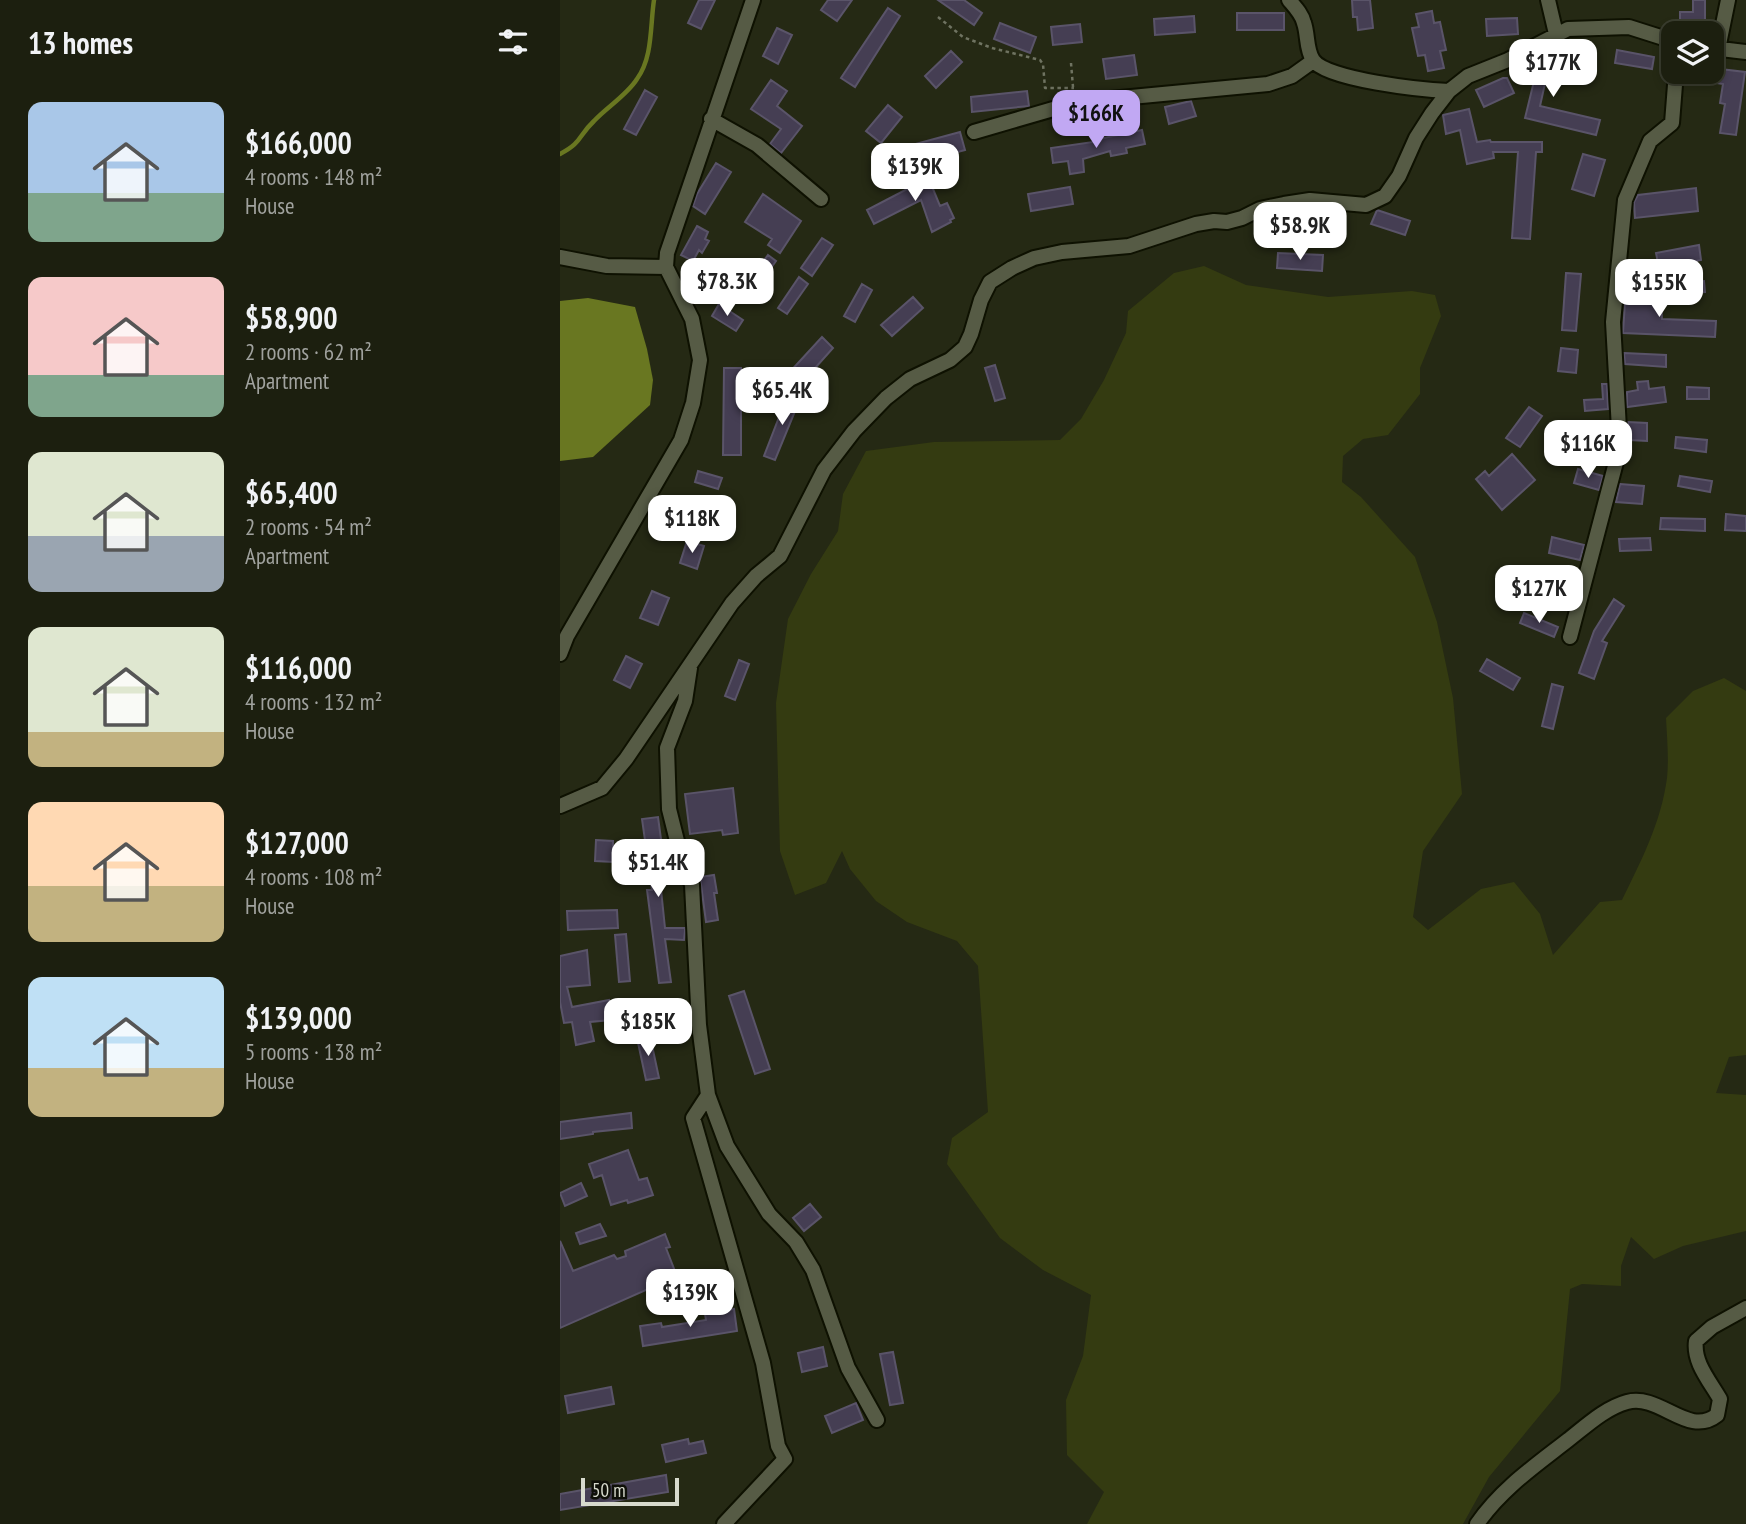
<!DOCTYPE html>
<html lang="en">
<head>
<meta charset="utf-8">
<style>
  :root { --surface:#1c1f0f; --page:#292c1d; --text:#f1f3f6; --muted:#a0a29e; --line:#3a3d2f; --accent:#c1a8f3 }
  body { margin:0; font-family:"PT Sans Narrow",sans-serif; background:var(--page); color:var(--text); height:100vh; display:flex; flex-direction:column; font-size:26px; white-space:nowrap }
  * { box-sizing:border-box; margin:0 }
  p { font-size:23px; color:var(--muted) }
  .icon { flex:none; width:38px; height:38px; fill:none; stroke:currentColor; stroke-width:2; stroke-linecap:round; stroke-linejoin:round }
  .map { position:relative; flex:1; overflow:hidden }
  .sheet { display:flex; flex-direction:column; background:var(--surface); width:560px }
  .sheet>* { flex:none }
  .buttons { position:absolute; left:1101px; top:21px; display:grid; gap:14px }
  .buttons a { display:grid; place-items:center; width:63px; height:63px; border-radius:14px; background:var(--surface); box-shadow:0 4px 10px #0003,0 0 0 2px var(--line); font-size:35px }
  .scale { position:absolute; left:21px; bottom:18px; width:98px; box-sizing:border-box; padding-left:7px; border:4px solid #d7dacd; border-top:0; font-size:19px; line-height:24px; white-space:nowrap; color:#d7dacd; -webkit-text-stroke:5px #0f1008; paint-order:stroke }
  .price { position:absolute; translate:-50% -60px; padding:0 16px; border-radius:14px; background:#fff; color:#222; font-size:23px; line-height:46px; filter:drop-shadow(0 2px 4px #0008) }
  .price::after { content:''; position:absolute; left:50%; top:42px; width:21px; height:16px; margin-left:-10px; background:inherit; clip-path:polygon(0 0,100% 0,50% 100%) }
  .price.on { background:var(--accent); color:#111 }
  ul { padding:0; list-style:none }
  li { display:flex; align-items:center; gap:21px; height:175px; padding:0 28px }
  li span { display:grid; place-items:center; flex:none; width:196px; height:140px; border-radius:14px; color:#555 }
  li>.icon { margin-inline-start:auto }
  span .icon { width:84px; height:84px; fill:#fffc; stroke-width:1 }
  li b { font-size:30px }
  h2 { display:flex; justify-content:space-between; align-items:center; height:84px; padding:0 28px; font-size:30px }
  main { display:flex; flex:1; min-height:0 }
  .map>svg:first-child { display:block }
</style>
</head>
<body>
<main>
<section class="sheet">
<h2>13 homes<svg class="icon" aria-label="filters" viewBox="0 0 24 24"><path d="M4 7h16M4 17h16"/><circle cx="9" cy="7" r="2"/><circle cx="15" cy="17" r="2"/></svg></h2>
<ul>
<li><span style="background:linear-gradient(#a9c7e8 65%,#7fa58c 0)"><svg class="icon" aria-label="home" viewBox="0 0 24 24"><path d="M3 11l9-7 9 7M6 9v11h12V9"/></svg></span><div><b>$166,000</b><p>4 rooms · 148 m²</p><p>House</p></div></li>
<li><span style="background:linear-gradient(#f6c9c9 70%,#7fa58c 0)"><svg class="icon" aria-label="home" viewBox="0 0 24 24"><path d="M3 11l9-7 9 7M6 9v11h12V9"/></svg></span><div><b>$58,900</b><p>2 rooms · 62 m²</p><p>Apartment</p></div></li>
<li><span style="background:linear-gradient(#dfe7d0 60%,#9aa5b1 0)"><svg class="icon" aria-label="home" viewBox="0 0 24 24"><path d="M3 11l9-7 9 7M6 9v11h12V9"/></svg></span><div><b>$65,400</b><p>2 rooms · 54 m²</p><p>Apartment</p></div></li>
<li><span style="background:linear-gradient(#dfe7d0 75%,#c2b280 0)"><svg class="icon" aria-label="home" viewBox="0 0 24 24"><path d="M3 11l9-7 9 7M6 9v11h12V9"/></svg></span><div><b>$116,000</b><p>4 rooms · 132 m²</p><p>House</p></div></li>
<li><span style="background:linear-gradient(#ffd9b3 60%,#c2b280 0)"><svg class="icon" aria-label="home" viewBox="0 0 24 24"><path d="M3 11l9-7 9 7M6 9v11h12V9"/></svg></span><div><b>$127,000</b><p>4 rooms · 108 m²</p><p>House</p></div></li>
<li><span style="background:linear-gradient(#bfe0f5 65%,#c2b280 0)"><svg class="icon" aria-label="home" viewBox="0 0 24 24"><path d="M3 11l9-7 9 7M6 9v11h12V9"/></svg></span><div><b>$139,000</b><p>5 rooms · 138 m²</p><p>House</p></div></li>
</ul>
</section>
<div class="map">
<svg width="1186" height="1524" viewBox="0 0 1186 1524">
  <rect width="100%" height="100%" fill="#252914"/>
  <!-- green -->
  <path fill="#343b11" d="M644 266 686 285 768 297 852 291 875 295 881 316 860 368V394L828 435 803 439 783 456 782 482 801 497 855 557 877 622 893 698 902 794 863 851 853 917 868 930 921 889 954 882 980 914 993 955 1040 902 1062 900C1081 861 1101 823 1107 778 1109 759 1107 738 1106 718L1133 691 1164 678 1186 691V1055L1169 1057 1156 1093 1186 1095V1231L1123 1246 1094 1259 1071 1237 1061 1266V1286L1022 1284 1010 1289 1000 1391 929 1477 903 1524H527L544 1492 507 1455 506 1400 523 1356 531 1295 483 1270 440 1238 387 1164 392 1138 428 1112 418 966 397 941 347 922 316 901 290 869 282 851 266 883 235 895 220 851 216 703 228 619 251 574 278 531 283 494 306 451 374 442 500 440 521 419 544 380 566 333 568 311 614 273Z"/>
  <!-- water -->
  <path fill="#697721" d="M28 298 75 307 87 349 93 380 90 405 33 457 0 461V301Z"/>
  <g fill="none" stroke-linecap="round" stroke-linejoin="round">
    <!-- stream -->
    <path stroke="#697721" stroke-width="4.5" d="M0 154C23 142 17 137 34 121 47 107 67 95 77 79 93 57 90 26 94 0"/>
  </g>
  <!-- building -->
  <path fill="#453e53" stroke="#5a5469" stroke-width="2" d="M139 0H155L141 29 128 23Z
    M268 0H292L277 21 261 10Z
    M378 0H404L422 13 414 25Z
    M792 0H810L813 28 798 30 797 17H793Z
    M1133 0H1145V27L1120 28V12H1133Z
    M328 8 340 16 295 87 281 78Z
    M872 11 874 23 880 22 886 50 880 51 884 68 868 71 865 55 858 56 852 28 859 27 856 14Z
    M677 13H724V30H677Z
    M634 16 635 32 595 35 594 19Z
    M957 18 958 34 927 36 926 19Z
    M440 23 476 37 470 53 434 39Z
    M520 24 522 42 493 45 491 27Z
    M217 28 232 35 218 64 203 56Z
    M1057 50 1094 57 1092 69 1055 63Z
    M391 51 402 62 376 88 365 76Z
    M574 55 577 75 546 79 543 59Z
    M976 56 1003 62 998 82 986 79 980 106 1040 120 1036 135 965 118 975 77 964 74 967 61Z
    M1152 68 1185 72 1176 135 1160 133 1165 104 1160 103 1163 84 1125 78V72H1152Z
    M943 78H947L954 93 924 107 916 90Z
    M211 80 227 91 217 106 242 126 221 153 210 144 221 129 191 109Z
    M85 90 97 97 76 135 64 129Z
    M467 91 469 106 412 112 411 97Z
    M631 101 636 116 609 124 605 107Z
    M328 105 342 117 321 143 306 131Z
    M909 109 917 142 930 140 931 142H982V152H976L970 239 952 238 958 152H933L934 158 907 164 900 130 886 134 883 115Z
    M582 130 585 144 566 148 567 153 551 156 550 151 523 159 524 172 510 174 508 161 493 163 491 148 540 141 539 139Z
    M400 132 405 150 357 163 352 145Z
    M1023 154 1045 160 1034 196 1012 189Z
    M156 163 171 172 145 214 133 206 137 194Z
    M364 167 380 206 387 203 394 218 390 220 391 222 372 232 361 200 314 224 307 210 355 185 350 173Z
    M510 187 513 204 471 211 468 194Z
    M1136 188 1138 211 1075 218 1074 202 1078 195Z
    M203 194 241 221 220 253 208 245 212 239 185 222Z
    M817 210 850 221 845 235 811 224Z
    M137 226 148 232 145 239 149 241 142 253 139 250 133 261 121 255Z
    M262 238 273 245 252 276 241 268Z
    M1139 245 1141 260 1099 268 1096 253Z
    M718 253 763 255 762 271 717 268Z
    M208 255 216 261 198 286 189 280Z
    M1006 273 1021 274 1016 331 1002 330Z
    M239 277 248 284 227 314 218 308Z
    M1144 281 1145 292 1110 294 1109 284Z
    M302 284 312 290 295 322 284 316Z
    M1066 287H1073L1074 297 1101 296 1102 319 1156 321 1155 337 1063 333Z
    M353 297 363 308 332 336 321 325Z
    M159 304 183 320 176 331 152 316Z
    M262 337 273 348 239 386 227 375Z
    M1001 348 1018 350 1016 373 998 371Z
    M1064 353 1106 355V367L1065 364Z
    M435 365 445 398 435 401 425 368Z
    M164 368H181V455H163Z
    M1088 381 1089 389 1104 387 1106 402 1067 407V392L1078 390 1077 382Z
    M1042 384H1047L1048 409 1025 411 1024 400 1043 399Z
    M1127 387 1149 388V399H1127Z
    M228 394 240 399 215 460 204 456Z
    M969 407 982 416 960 447 946 438Z
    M1068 422 1087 423V441L1069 440Z
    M1116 437 1147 440 1146 452 1115 448Z
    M952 454 975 480 942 510 916 479 925 471 929 476Z
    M1018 469 1043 476 1039 490 1014 483Z
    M138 471 162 478 158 489 135 482Z
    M1120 476 1152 481 1150 492 1118 486Z
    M1060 484 1084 486 1082 504 1056 502Z
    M1166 514 1186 516V531L1165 530Z
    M1101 518 1145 519V531L1100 529Z
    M992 537 1024 545 1020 560 989 553Z
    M1090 538 1091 550 1060 551 1059 539Z
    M127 541 144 546 137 569 120 563Z
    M980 574 1015 582 1011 597 976 589Z
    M92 591 109 598 98 625 80 618Z
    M1054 599 1064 606 1042 641 1047 643 1034 679 1019 673 1034 631Z
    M964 613 998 627 994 637 960 623Z
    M66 656 82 664 70 688 54 680Z
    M927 659 960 678 953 690 920 671Z
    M179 660 189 664 175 700 165 696Z
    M992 684 1003 687 993 729 982 726Z
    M173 788 178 833 163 835 162 830 130 834 125 794Z
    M98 817 105 869 99 870 105 928H125V931L124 940 105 939 111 982 99 983 87 890H92L82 819Z
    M36 840 53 841V862L35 861Z
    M154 875 157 893H154L158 920 146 922 140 877Z
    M57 910 58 928 8 930 7 911Z
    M66 934 70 981 59 982 55 935Z
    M27 950 30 985 7 987 12 1007 49 1000 51 1020 30 1022 34 1041 16 1045 12 1022 4 1023 0 1002V956Z
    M184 991 210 1069 195 1074 169 996Z
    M91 1008 97 1034 81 1038 75 1012Z
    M90 1036 99 1078 86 1080 77 1038Z
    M71 1113 72 1128 33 1132V1134L0 1139V1122Z
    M68 1150 79 1180 87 1178 93 1195 68 1203 67 1200 51 1205 42 1175 34 1178 29 1164Z
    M21 1183 27 1196 5 1206 0 1193Z
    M250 1204 261 1217 244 1231 233 1218Z
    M40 1224 46 1236 20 1244 16 1233Z
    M105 1234 110 1247 106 1248 118 1279 89 1291 88 1289 0 1328V1241L13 1271 54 1255 57 1259 66 1256 65 1251Z
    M174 1309 177 1331 83 1346 80 1326 101 1323 102 1327 146 1320 145 1314Z
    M263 1347 267 1366 242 1372 238 1353Z
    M333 1352 343 1403 330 1405 320 1354Z
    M51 1387 54 1404 8 1413 5 1396Z
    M296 1403 303 1420 272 1433 265 1416Z
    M128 1439 129 1444 143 1441 146 1453 106 1462 102 1445Z
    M106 1475 108 1492 0 1510V1494Z"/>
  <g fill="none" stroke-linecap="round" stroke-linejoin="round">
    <!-- minor casing -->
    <g stroke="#0e1101" stroke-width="18">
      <path id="minor" d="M729 0C735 7 742 14 744 23 748 34 746 50 753 60 766 80 864 90 889 91
        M988 0 996 34
        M1152 48 1186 52
        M1158 49 1168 0
        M151 119 197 145 261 199
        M414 132 507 105 529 101 708 84 732 76 753 61
        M0 257 47 266 106 267
        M1010 637 1060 447 1053 322 1065 200 1090 141 1112 123 1116 72
        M0 654 7 636 121 440 133 403 140 360 132 319 106 267 107 253 193 0
        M130 668 125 701 107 748 109 809 117 841 132 885 139 1025 148 1095 133 1118 203 1363 218 1446 225 1459 164 1524
        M0 806 42 788 66 759 172 603 196 576 220 556 264 470 294 431 326 398 350 379 390 360 405 347 411 334 421 300 430 282 452 268 474 258 502 252 569 246 636 224 654 221 667 222 682 218 700 209 724 204 750 200 806 205 825 196 839 176 856 138 872 113 889 91 908 76 948 60 1008 29 1069 27 1113 41
        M148 1095 167 1146 209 1214 236 1242 253 1270 288 1368 317 1420
        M917 1524C941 1489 976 1465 1008 1440 1026 1426 1045 1408 1067 1402 1100 1393 1128 1438 1157 1415L1160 1399C1149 1380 1133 1362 1136 1341L1152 1327 1186 1308"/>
    </g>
    <!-- path -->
    <path stroke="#6f7361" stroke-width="2.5" stroke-dasharray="3.5 3.5" stroke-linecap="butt" d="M378 17 403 37 432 48 480 60 483 64 485 88H514
      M511 63 513 87"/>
    <!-- minor -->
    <use href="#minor" stroke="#565b45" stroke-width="14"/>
  </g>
</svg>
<div class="buttons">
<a><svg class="icon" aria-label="layers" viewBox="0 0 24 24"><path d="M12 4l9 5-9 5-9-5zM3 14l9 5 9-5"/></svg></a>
</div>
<div class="scale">50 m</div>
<b class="price" style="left:993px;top:99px">$177K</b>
<b class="price on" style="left:536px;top:150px">$166K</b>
<b class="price" style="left:355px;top:203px">$139K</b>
<b class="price" style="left:740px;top:262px">$58.9K</b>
<b class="price" style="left:167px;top:318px">$78.3K</b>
<b class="price" style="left:1099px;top:319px">$155K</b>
<b class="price" style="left:222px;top:427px">$65.4K</b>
<b class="price" style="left:1028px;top:480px">$116K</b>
<b class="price" style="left:132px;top:555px">$118K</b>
<b class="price" style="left:979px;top:625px">$127K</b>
<b class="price" style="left:98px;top:899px">$51.4K</b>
<b class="price" style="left:88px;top:1058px">$185K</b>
<b class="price" style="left:130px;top:1329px">$139K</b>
</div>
</main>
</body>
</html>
